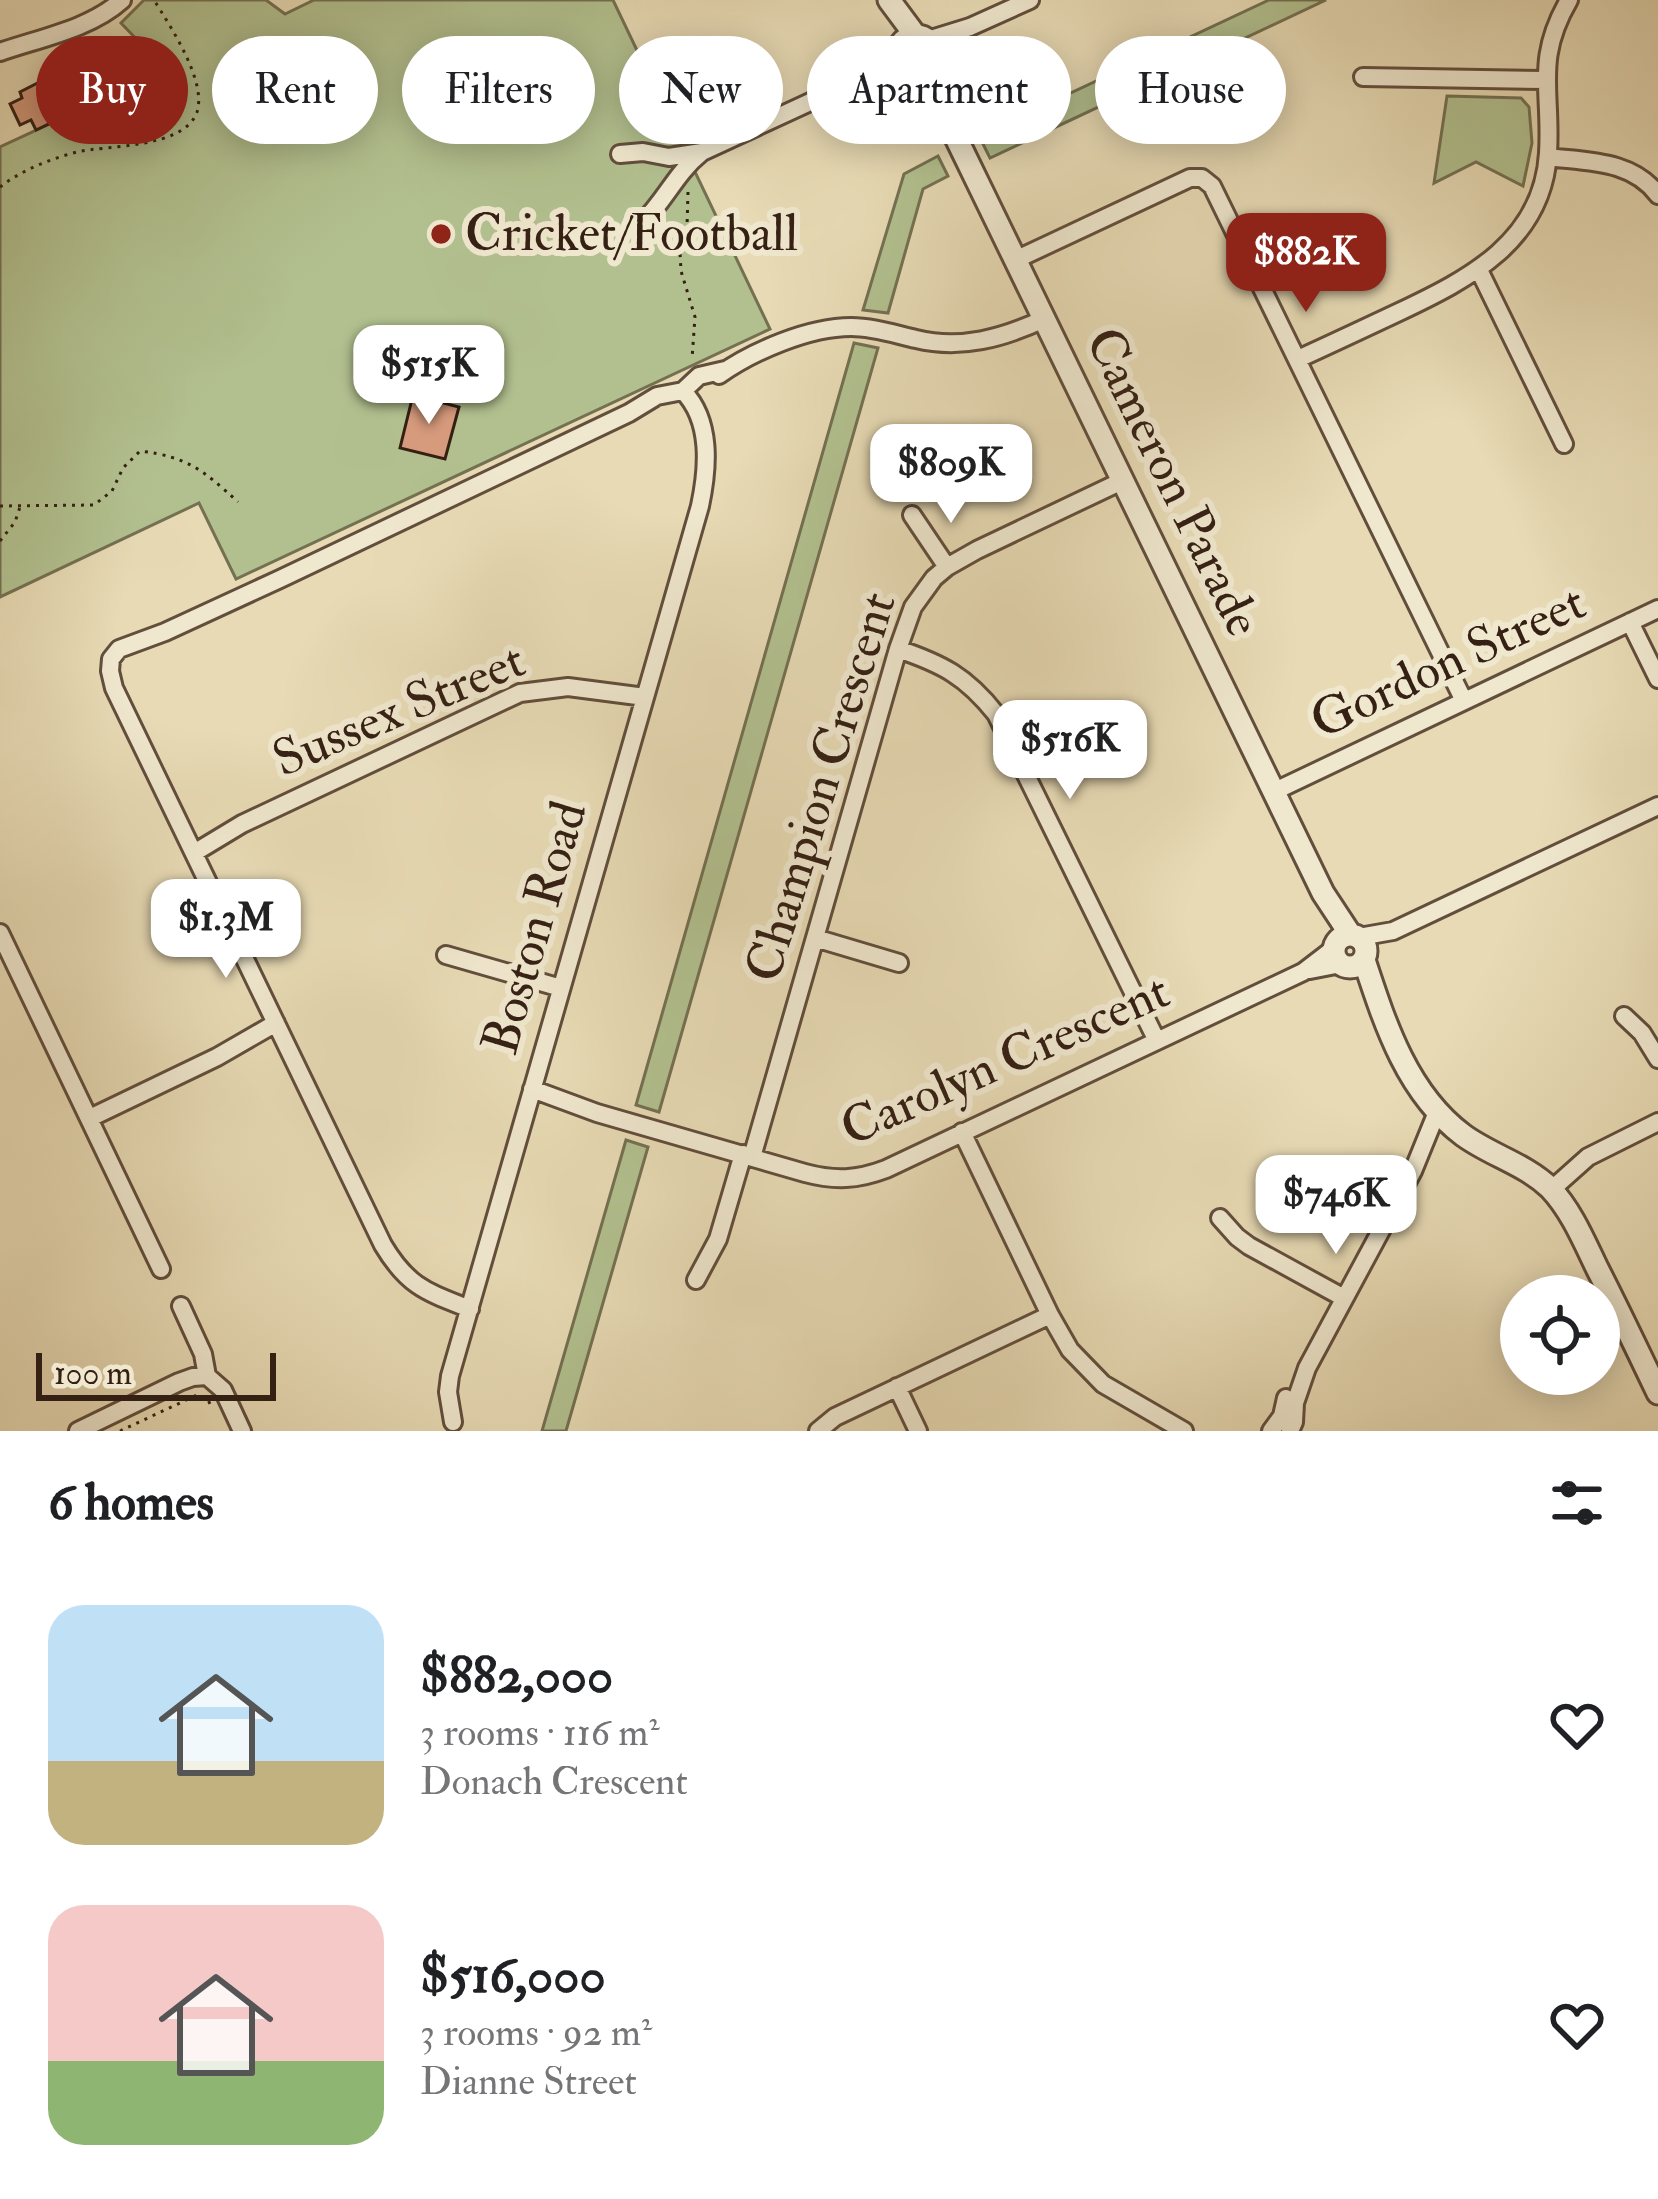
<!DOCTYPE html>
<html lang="en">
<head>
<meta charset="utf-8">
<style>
  :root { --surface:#fff; --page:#f6f6f6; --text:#202124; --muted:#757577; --accent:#8f2418 }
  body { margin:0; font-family:"IM FELL Double Pica",serif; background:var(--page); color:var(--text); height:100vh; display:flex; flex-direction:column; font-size:45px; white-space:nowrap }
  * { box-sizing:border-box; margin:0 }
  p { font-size:39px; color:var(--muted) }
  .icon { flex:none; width:66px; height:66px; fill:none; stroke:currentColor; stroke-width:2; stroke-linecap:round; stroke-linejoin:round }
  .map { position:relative; height:1431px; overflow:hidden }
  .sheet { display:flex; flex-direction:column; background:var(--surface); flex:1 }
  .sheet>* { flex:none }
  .top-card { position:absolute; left:36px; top:36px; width:1587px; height:108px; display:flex; gap:24px }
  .buttons { position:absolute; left:1500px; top:1275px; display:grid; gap:24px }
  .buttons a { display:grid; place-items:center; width:120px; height:120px; border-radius:50%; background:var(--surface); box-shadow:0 6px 30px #0003; font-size:60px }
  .scale { position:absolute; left:36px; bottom:30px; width:240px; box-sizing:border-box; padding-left:12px; border:6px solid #352014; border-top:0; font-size:33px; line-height:42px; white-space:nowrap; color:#352014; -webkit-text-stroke:9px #efe7ce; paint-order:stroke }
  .price { position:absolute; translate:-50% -102px; padding:0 27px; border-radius:24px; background:#fff; color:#222; font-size:39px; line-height:78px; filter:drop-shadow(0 3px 6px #0008) }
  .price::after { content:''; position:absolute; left:50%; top:72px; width:36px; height:27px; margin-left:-18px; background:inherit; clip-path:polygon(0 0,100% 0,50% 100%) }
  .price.active { background:var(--accent); color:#fff }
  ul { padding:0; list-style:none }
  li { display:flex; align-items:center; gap:36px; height:300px; padding:0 48px }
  li span { display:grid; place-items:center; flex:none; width:336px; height:240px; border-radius:36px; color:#555 }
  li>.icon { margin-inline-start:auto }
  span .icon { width:144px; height:144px; fill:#fffc; stroke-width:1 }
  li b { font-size:51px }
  h2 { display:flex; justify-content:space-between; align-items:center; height:144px; padding:0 48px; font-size:51px }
  .chip { padding:0 42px; border-radius:54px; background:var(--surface); box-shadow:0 6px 30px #0003; font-size:42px; line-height:108px }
  .chip.active { background:var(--accent); color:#fff }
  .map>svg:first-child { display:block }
</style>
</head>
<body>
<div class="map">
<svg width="1658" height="1431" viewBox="0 0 1658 1431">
  <rect width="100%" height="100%" fill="#e7dab4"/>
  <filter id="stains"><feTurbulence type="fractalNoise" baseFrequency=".00167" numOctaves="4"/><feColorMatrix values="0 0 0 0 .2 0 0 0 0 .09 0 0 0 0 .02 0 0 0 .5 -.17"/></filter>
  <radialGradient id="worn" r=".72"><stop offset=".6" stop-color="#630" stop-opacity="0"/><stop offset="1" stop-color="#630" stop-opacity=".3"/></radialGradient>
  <!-- green -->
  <path fill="#b2c08f" stroke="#747052" stroke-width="3" d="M144 0H266L285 14 314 0H613L770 329 236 579 199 503 0 597V147L166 70 121 23Z
    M1269 0H1326L990 158 979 136Z
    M1447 96 1521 98 1529 107 1532 143 1523 186 1476 162 1434 183Z
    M938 156 948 176 923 189 888 313 863 310 904 174Z
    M854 343 878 348 659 1112 636 1105Z
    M626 1140 648 1147 566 1431H542Z"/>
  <!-- building -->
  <path fill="#d69a7c" stroke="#352014" stroke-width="3" d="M126 38 137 60 122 68 129 82 109 92 101 77 73 92 75 95 55 106 61 118 36 130 31 120 20 125 10 104 22 98 20 92Z
    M413 395 459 407 445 459 400 448Z"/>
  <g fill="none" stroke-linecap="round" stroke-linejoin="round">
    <!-- minor casing -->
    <g stroke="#624e3c" stroke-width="22">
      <path id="minor" d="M928 40 970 27 1030 0
        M0 52C40 38 90 29 122 0
        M934 53 960 35
        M872 70 897 54
        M1363 77 1545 80
        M620 154 643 152 669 157 702 152 862 78 903 67
        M1548 157C1588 162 1632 160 1658 195
        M643 222C665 200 677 172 701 153
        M1015 260 1190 178H1202L1212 186 1464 701
        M1479 270 1564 444
        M1298 359C1331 344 1365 328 1399 312 1469 279 1543 241 1548 153 1552 91 1534 60 1569 0
        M719 375C753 351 809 327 851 327 873 327 894 334 916 339 961 350 1003 338 1044 319
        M912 515 947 567
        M1630 622 1658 679
        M898 649C942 664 966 676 996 714L1157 1041
        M1273 792 1658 609
        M194 853 242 824 520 693 568 687 645 697
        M0 933 161 1269
        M1359 937 1393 931 1658 806
        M815 938 899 963
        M446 955 561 988
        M1310 970 1341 964
        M1624 1016 1642 1033 1658 1059
        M532 1089 597 1113 805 1173C835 1181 857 1180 886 1169L1303 972 1333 949
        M90 1118 217 1057 276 1023
        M962 1132 1050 1315 1070 1350 1103 1384 1184 1431
        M752 1157 898 649 913 607 934 578 947 567 977 550 1122 481
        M1551 1190 1588 1157 1658 1122
        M1220 1218 1237 1237 1249 1246 1344 1298
        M696 1280 718 1239 743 1154
        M181 1306 203 1354 207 1376 223 1390 242 1431
        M470 1309C427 1292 408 1287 383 1245L114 688 110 671 111 659 119 649 165 632 280 579 629 413 657 396 683 391 699 376 725 370
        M897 1387 918 1431
        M453 1422 448 1392 450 1376 700 506C708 468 712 421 683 391
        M78 1431 179 1382 193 1377 207 1376
        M818 1431 835 1417 1050 1315
        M1271 1431 1282 1416 1286 1398
        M1290 1431 1294 1422 1295 1403 1307 1368 1413 1171 1437 1112"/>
    </g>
    <!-- tertiary casing -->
    <g stroke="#624e3c" stroke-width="27">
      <path id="tertiary" d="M889 0 915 35
        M898 54a18 18 0 1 1 36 0a18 18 0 1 1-36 0Z
        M930 66 943 111 1323 893 1350 934
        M1334 951a16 16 0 1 1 32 0a16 16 0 1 1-32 0Z
        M1364 960C1385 1024 1407 1093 1463 1135 1490 1155 1525 1164 1550 1188 1571 1210 1584 1241 1597 1268 1618 1309 1638 1351 1658 1393"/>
    </g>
    <!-- path -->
    <path stroke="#352014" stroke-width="3" stroke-dasharray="3 6" stroke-linecap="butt" d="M0 187C22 170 50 159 77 152 106 145 184 149 197 112 207 81 170 26 154 0
      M688 192 687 227 680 253 681 271 695 317 692 359
      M0 506 94 505 112 491 123 468 140 451C188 457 203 470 238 502
      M0 541 15 522 20 507
      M120 1431 197 1395 207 1398 212 1408"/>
    <!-- minor -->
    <use href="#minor" stroke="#efe7ce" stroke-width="16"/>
    <!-- tertiary -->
    <use href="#tertiary" stroke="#efe7ce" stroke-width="21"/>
  </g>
  <!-- markers -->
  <circle fill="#8f2418" stroke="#efe7ce" stroke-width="4.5" cx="441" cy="234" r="12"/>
  <g text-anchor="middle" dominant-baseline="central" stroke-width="12" stroke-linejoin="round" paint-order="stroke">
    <!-- poi labels -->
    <g font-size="51" fill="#352014" stroke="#efe7ce" text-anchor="start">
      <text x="465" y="234">Cricket/Football</text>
    </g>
    <!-- street labels -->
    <g font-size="51" fill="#352014" stroke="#efe7ce">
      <text transform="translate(1173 482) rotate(64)">Cameron Parade</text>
      <text transform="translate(1448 662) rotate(-25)">Gordon Street</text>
      <text transform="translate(399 710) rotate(-23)">Sussex Street</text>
      <text transform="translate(821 787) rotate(-73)">Champion Crescent</text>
      <text transform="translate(535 928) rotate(-74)">Boston Road</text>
      <text transform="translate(1005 1060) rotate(-24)">Carolyn Crescent</text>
    </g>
  </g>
  <rect width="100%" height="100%" filter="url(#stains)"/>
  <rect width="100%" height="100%" fill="url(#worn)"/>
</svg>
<div class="buttons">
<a><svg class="icon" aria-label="locate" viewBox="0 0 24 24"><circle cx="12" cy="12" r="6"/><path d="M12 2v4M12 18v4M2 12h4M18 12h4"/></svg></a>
</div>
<div class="scale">100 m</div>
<b class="price active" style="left:1306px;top:315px">$882K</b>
<b class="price" style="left:429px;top:427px">$515K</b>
<b class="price" style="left:951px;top:526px">$809K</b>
<b class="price" style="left:1070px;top:802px">$516K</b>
<b class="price" style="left:226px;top:981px">$1.3M</b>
<b class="price" style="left:1336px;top:1257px">$746K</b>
<div class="top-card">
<a class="chip active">Buy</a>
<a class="chip">Rent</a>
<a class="chip">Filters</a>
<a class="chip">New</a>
<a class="chip">Apartment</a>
<a class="chip">House</a>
</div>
</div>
<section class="sheet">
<h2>6 homes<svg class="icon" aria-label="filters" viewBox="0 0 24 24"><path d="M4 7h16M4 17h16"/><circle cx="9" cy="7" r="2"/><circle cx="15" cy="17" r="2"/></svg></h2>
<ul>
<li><span style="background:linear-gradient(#bfe0f5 65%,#c2b280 0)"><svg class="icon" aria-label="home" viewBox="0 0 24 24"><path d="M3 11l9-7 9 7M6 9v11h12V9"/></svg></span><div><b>$882,000</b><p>3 rooms · 116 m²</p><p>Donach Crescent</p></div><svg class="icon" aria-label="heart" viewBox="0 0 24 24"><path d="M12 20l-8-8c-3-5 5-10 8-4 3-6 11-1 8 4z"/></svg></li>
<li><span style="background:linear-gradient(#f6c9c9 65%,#8fb573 0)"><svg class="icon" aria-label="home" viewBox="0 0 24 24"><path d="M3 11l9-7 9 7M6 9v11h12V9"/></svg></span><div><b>$516,000</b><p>3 rooms · 92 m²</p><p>Dianne Street</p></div><svg class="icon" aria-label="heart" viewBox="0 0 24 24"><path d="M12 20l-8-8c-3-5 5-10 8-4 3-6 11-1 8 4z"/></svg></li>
</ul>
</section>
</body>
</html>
